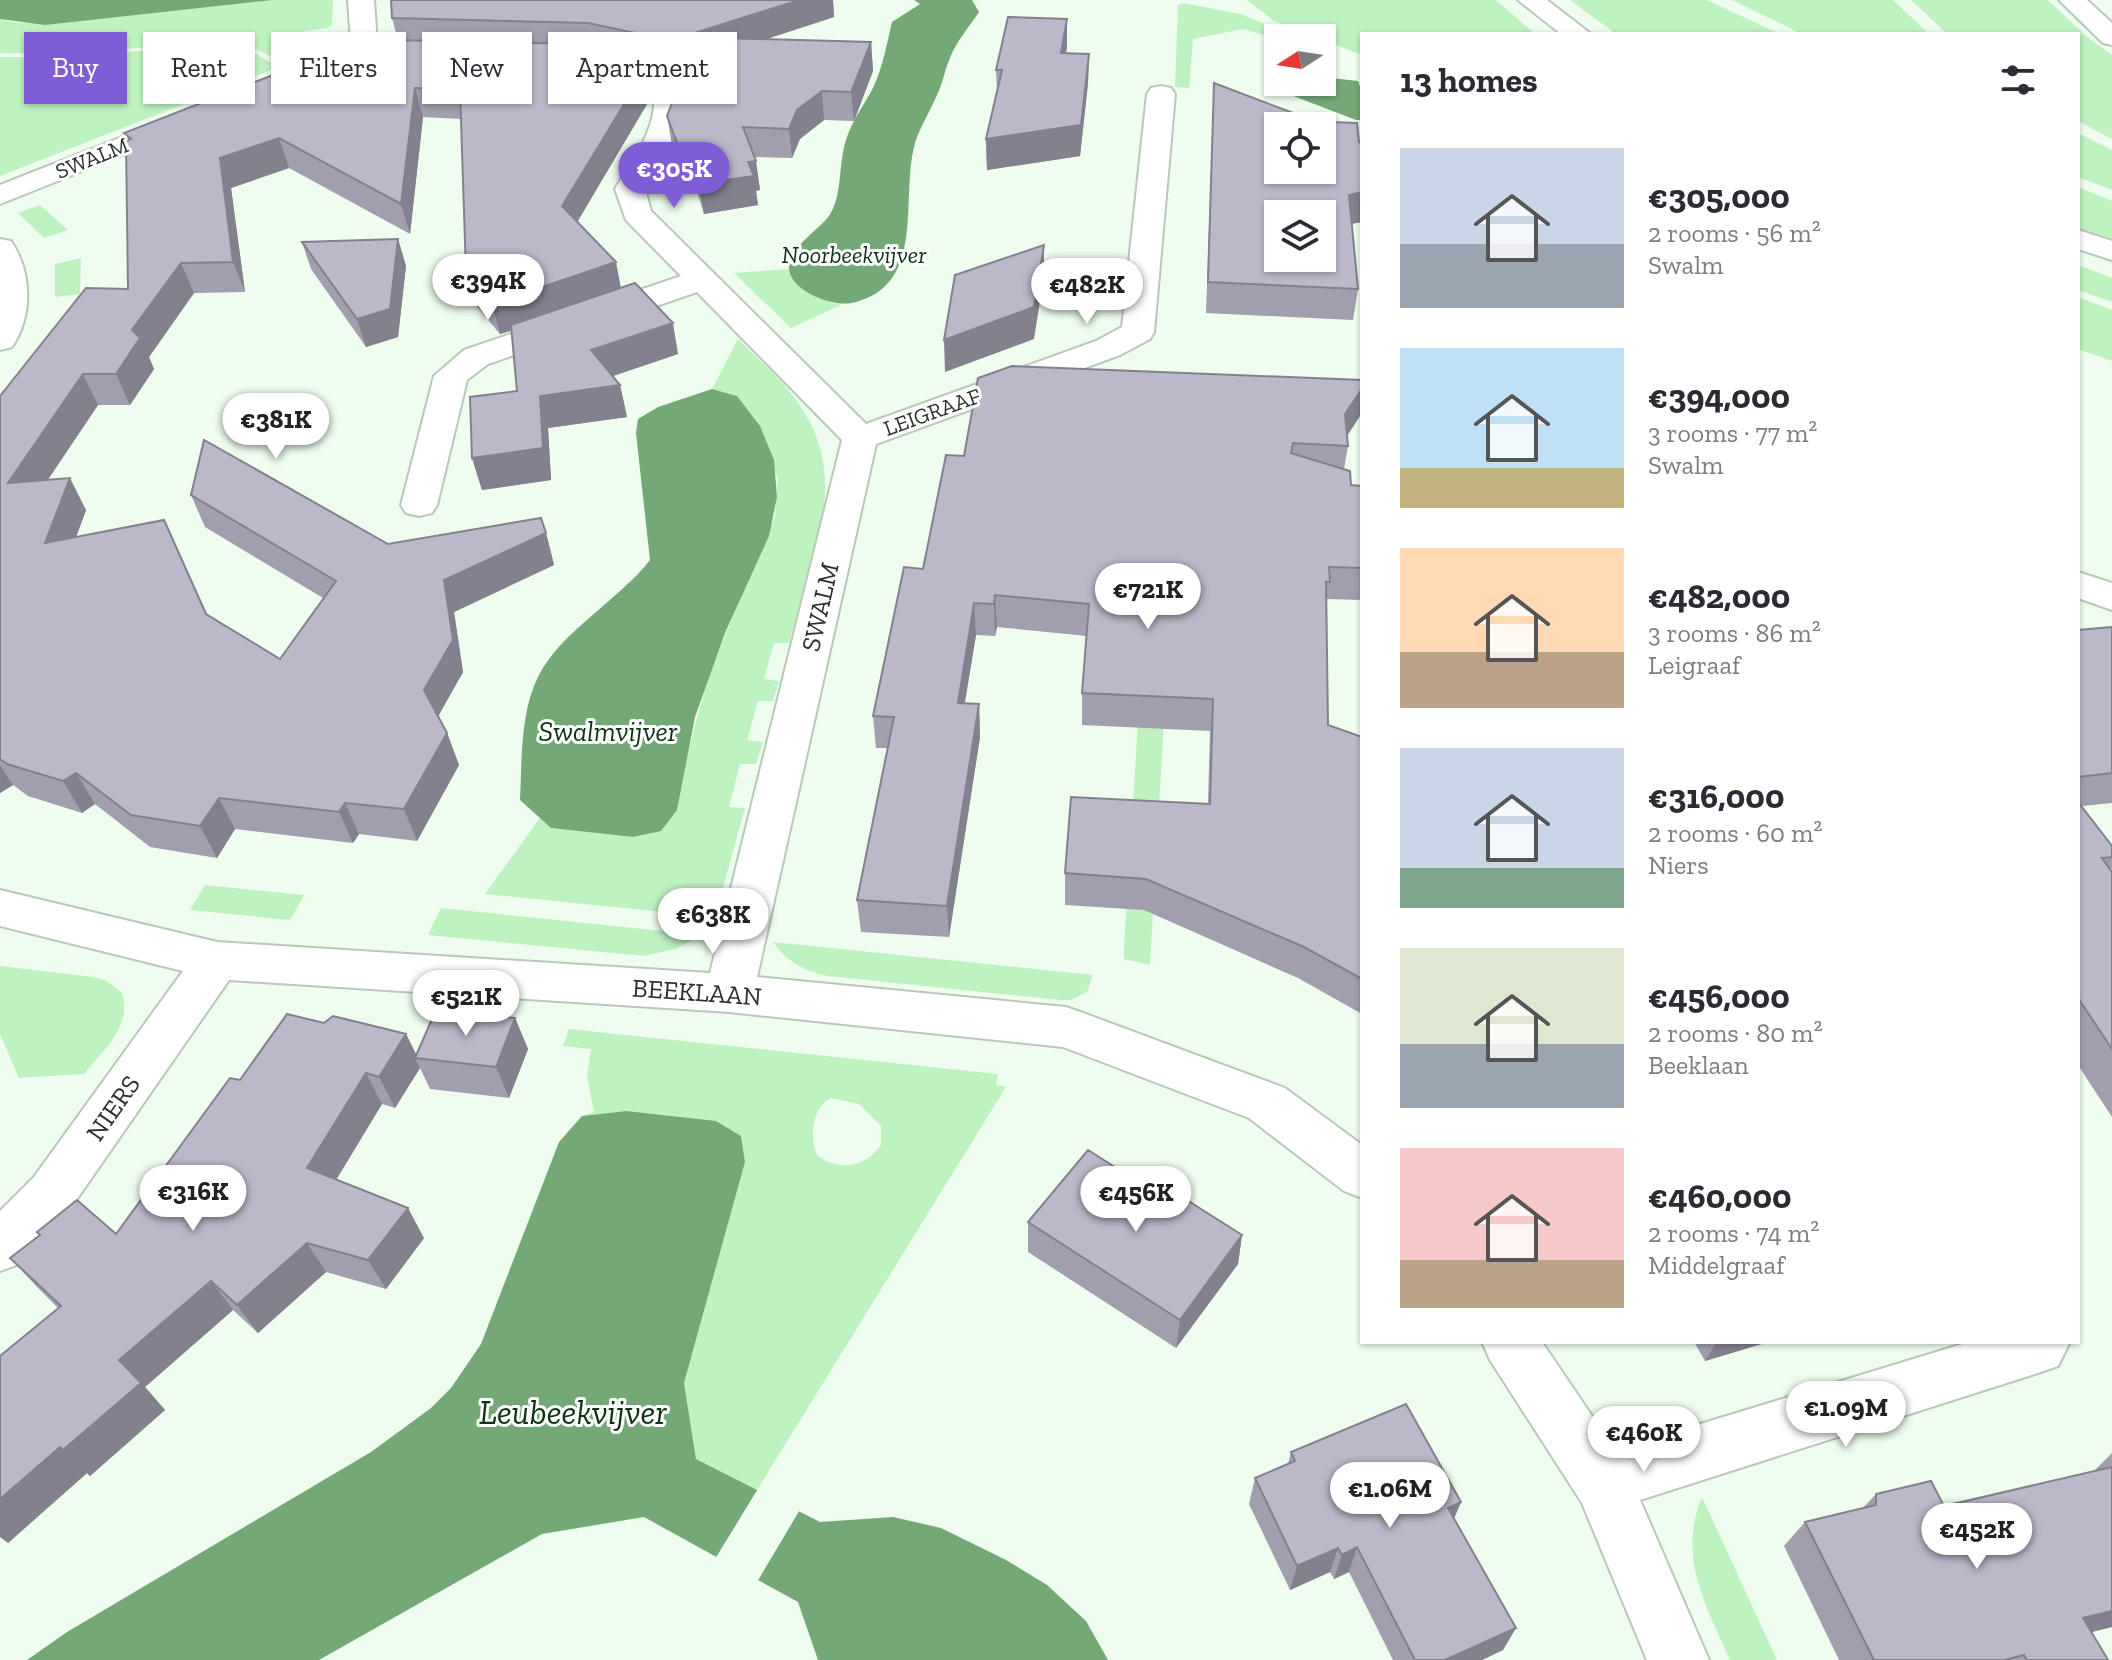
<!DOCTYPE html>
<html lang="en">
<head>
<meta charset="utf-8">
<style>
  :root { --surface:#fff; --page:#f7f7f7; --text:#2b2b33; --muted:#7c7c81; --accent:#805cd6 }
  body { margin:0; font-family:"Zilla Slab",serif; background:var(--page); color:var(--text); height:100vh; display:flex; flex-direction:column; font-size:30px; white-space:nowrap }
  * { box-sizing:border-box; margin:0 }
  p { font-size:26px; color:var(--muted) }
  .icon { flex:none; width:44px; height:44px; fill:none; stroke:currentColor; stroke-width:2; stroke-linecap:round; stroke-linejoin:round }
  .map { position:relative; flex:1; overflow:hidden }
  .panel { position:absolute; left:1360px; top:32px; width:720px; height:1312px; display:flex; flex-direction:column; background:var(--surface); border-radius:0px; box-shadow:0 2px 6px #0004 }
  .panel>* { flex:none }
  .hud { position:absolute; left:24px; top:32px; width:760px; height:72px; display:flex; gap:16px }
  .needle { width:52px; rotate:258deg }
  .fabs { position:absolute; left:1264px; top:24px; display:grid; gap:16px }
  .fabs a { display:grid; place-items:center; width:72px; height:72px; border-radius:0px; background:var(--surface); box-shadow:0 2px 6px #0004; font-size:40px }
  .price { position:absolute; translate:-50% -68px; padding:0 18px; border-radius:28px; background:#fff; color:#222; font-size:26px; line-height:52px; filter:drop-shadow(0 2px 4px #0008) }
  .price::after { content:''; position:absolute; left:50%; top:48px; width:24px; height:18px; margin-left:-12px; background:inherit; clip-path:polygon(0 0,100% 0,50% 100%) }
  .price.active { background:var(--accent); color:#fff }
  ul { padding:0; list-style:none }
  li { display:flex; align-items:center; gap:24px; height:200px; padding:0 40px }
  li span { display:grid; place-items:center; flex:none; width:224px; height:160px; border-radius:0px; color:#555 }
  li>.icon { margin-inline-start:auto }
  span .icon { width:96px; height:96px; fill:#fffc; stroke-width:1 }
  li b { font-size:34px }
  h2 { display:flex; justify-content:space-between; align-items:center; height:96px; padding:0 40px; font-size:34px }
  .tag { padding:0 28px; border-radius:0px; background:var(--surface); box-shadow:0 2px 6px #0004; font-size:28px; line-height:72px }
  .tag.active { background:var(--accent); color:#fff }
  .map>svg:first-child { display:block }
</style>
</head>
<body>
<div class="map">
<svg width="2112" height="1660" viewBox="0 0 2112 1660">
  <rect width="100%" height="100%" fill="#eefdee"/>
  <!-- green -->
  <path fill="#bff2c1" fill-rule="evenodd" d="M273 0H333L332 25 328 28 304 31 303 40 340 37 345 40V49L285 64 248 45 219 42 56 54 0 53V19L18 23Z
    M1247 0H1496L1535 34H1362V55L1274 21Z
    M1570 0H1707L1780 34H1616Z
    M1732 0H1893L1929 34H1802Z
    M1911 0H2048L2087 37 2112 55V139L2078 121V34H1947Z
    M1183 3 1240 14 1300 38 1278 39 1243 29 1193 39 1189 88 1175 87 1178 5Z
    M223 45 249 50 279 67 0 176V57H57Z
    M2078 133 2112 150V190L2078 177Z
    M2078 187 2112 201V241L2078 229Z
    M40 205 68 230 44 238 18 213Z
    M81 258 80 294 55 297V264Z
    M2078 265 2112 278V302L2078 290Z
    M789 269C800 291 818 299 841 305L791 328 734 273Z
    M2078 297 2112 310V361L2078 349Z
    M738 339C761 362 787 384 804 412 850 483 809 569 789 643H774L764 679 779 681 773 701H758L747 740 763 742 756 764H740L729 807 745 808 717 910 713 917 485 894 540 818 551 828 633 837 685 763 709 674 775 516 778 478 737 396 712 389Z
    M1165 701 1150 965 1124 959V948L1139 705Z
    M205 885 304 895 290 920 190 910Z
    M441 908 701 935 675 949 644 956 428 935Z
    M773 942 1093 975 1087 992 1071 1000H1060L828 976C805 971 787 962 773 942Z
    M0 966 93 977 105 980 122 993C133 1025 103 1051 84 1074L19 1078 0 1034Z
    M569 1029 998 1074 996 1085 1006 1087 757 1490 696 1459 684 1383 745 1162 741 1136 626 1111 582 1116 594 1112 587 1076 591 1049 563 1046ZM831 1098 859 1104 881 1126V1145C866 1167 838 1172 817 1155 809 1136 812 1108 831 1098Z
    M1702 1497 1777 1660H1730C1706 1605 1677 1557 1702 1497Z"/>
  <!-- water -->
  <path fill="#74a977" d="M0 0H273L45 25 0 19Z
    M914 0H972L979 12C969 27 956 42 950 58 945 69 943 82 938 93 932 107 923 122 917 137 897 191 931 285 852 303 832 307 790 291 789 268 787 249 819 230 829 216 843 195 838 164 846 140 852 120 865 104 874 86 883 66 887 43 892 22L920 4Z
    M1322 77 1358 81 1362 92V120H1356L1283 92 1282 84 1286 82H1322Z
    M712 389 737 396 760 426 774 460 777 497 769 536 725 633 695 717 677 810 661 831 633 837 551 828 520 800C522 761 520 713 538 677 560 632 619 600 650 560L636 433 638 419 658 407Z
    M626 1111 716 1121 741 1136 745 1162 684 1383 696 1459 820 1522 893 1517 941 1528 1006 1560 1047 1585 1086 1621 1108 1660H818L798 1602 644 1517 542 1534 319 1660H27L67 1632 371 1452 431 1408 451 1388 481 1344 559 1142 582 1116Z"/>
  <!-- pier -->
  <path fill="#eefdee" d="M759 1487 801 1508 757 1582 715 1559Z"/>
  <g fill="none" stroke-linecap="round" stroke-linejoin="round">
    <!-- minor casing -->
    <g stroke="#b9c8ba" stroke-width="4">
      <path id="minor" d="M348 0H374L378 59 374 65H356L352 59Z
        M1518 0H1547L1591 34H1561Z
        M592 54C614 58 639 59 659 69 710 93 662 158 645 189L651 211 866 424 1096 341 1122 327 1147 94 1151 88 1161 86 1171 88 1175 94 1154 332 1150 339 1120 355 876 444 757 977 1066 1007 1083 1013 1285 1088 1362 1145V1198L1344 1191 1249 1118 1063 1047 729 1012 229 980 70 1209 19 1264 0 1271V1211L34 1177 183 971 0 926V890L217 942 710 973 842 440 697 292 488 364 467 380 437 505 432 513 419 516 406 513 401 505 434 376 464 350 681 276 626 220 615 189C632 160 660 126 653 90L634 78 583 68 579 62 583 56Z
        M183 113 193 115 197 121 193 127 0 204V185Z
        M2078 230 2112 241V260L2078 249Z
        M0 239 11 241C32 272 33 316 12 347L0 350Z
        M2078 572 2112 583V610L2078 598Z
        M1482 1342H1542L1615 1450 1969 1342H2070L2058 1366 2038 1373 1640 1500 1709 1660H1647L1582 1503 1490 1360Z"/>
    </g>
    <!-- motorway casing -->
    <g stroke="#b9c8ba" stroke-width="4">
      <path id="motorway" d="M2059 0H2087L2112 23V45L2103 43Z"/>
    </g>
    <!-- minor -->
    <use href="#minor" fill="#fff" fill-rule="evenodd"/>
    <!-- motorway -->
    <use href="#motorway" fill="#fff" fill-rule="evenodd"/>
  </g>
  <!-- wall -->
  <path fill="#a19eae" d="M391 0H833L834 17 766 39 871 42 873 71 854 121 824 120 800 139 792 158 755 157 760 190 756 191 758 205 704 214 695 185 687 186 672 145 667 116 680 82 675 76 654 64 645 62 648 65 653 94 577 222 621 288 678 354 613 376 620 385 627 417 548 428 551 480 482 490 472 458 517 391 511 331 500 334 474 303 466 272 461 119 423 117 410 234 289 168 231 188 245 292 194 293 149 357 154 369 130 405H98L48 479 86 510 76 537 164 520 207 614 280 659 323 598 205 527 191 495 388 544 546 533 554 565 454 612 463 672 438 716 447 733 459 765 417 841 359 834 353 843 235 829 217 858 150 847 95 804 82 813 28 796 13 785 0 793V396L128 289 127 141 124 133 393 55 398 40 392 18Z
    M1067 19 1066 53 1089 54 1088 83 1080 156 987 170 986 139 997 92 996 70Z
    M1214 83 1309 119 1329 122 1359 142 1362 143V222L1351 224 1358 289 1353 320 1206 313Z
    M398 239 406 266 398 337 366 347 311 269 302 242Z
    M1362 389V413L1347 436 1348 446 1344 469 1351 485 1362 486V600L1327 599 1326 606 1328 725 1362 737V1014L1298 978 1144 910 1065 905V873L1208 803 1210 731 1082 725V693L1087 636 997 627 995 636 976 635 965 703 979 704 980 737 949 937 861 932 857 900 887 748H876L873 716 964 456Z
    M2112 627V803L2082 806 2112 846V868L2110 870 2112 872V1117L2078 1065V630Z
    M515 1018 528 1049 509 1098 430 1089 420 1068 395 1108 382 1104 336 1180 424 1238 386 1289 326 1272 258 1333 233 1310 145 1387 165 1410 90 1476 87 1473 8 1543 58 1308 37 1287 10 1258 116 1234 240 1080 324 1023 406 1034 416 1055Z
    M1175 1205 1242 1235 1238 1264 1176 1348 1028 1252V1222Z
    M1694 1342H1768L1705 1361Z
    M1291 1452 1461 1502 1454 1518 1503 1650 1482 1660H1393L1349 1572 1334 1579 1330 1572 1290 1590 1249 1504 1255 1478 1288 1464Z
    M2112 1453V1627L2092 1632 2108 1660H1839L1784 1546 1805 1522 1862 1509 1876 1494 1944 1506 2093 1472Z"/>
  <!-- shaded-wall -->
  <path fill="#83818d" d="M799 0H833L834 17 687 65 682 37Z
    M1067 19V48L1061 82V53Z
    M871 42 873 71 854 121 851 92Z
    M1089 54 1088 83 1080 156 987 170 986 139Z
    M648 65 653 94 569 236 562 206Z
    M415 88 423 117 410 234 401 204Z
    M822 91 824 120 800 139 792 158 789 129 797 110Z
    M279 138 289 168 231 188 245 292 233 262 220 158Z
    M690 155 695 185 687 186 682 156Z
    M756 161 760 190 756 191 758 205 704 214 699 184 748 162Z
    M1362 192V222L1345 225 1349 195Z
    M398 239 406 266 398 337 366 347 357 319Z
    M1044 245V276L1034 339 945 372 944 340Z
    M616 262 622 293 500 334 492 304Z
    M181 263 194 293 149 357 154 369 130 405 116 374 132 330Z
    M673 323 678 354 598 381 591 350Z
    M83 374 98 405 25 514 8 483Z
    M620 385 627 417 548 428 551 480 482 490 472 458 540 396Z
    M1362 389V413L1340 446 1345 414Z
    M70 478 86 510 62 575 45 543Z
    M546 533 554 565 454 612 463 672 435 722 424 690 444 580Z
    M995 595 997 627 995 636 994 604Z
    M974 603 976 635 959 735 958 703Z
    M979 704 980 737 949 937 947 906Z
    M447 733 459 765 417 841 404 809Z
    M0 765 13 785 0 793Z
    M76 773 95 804 82 813 63 781Z
    M219 798 235 829 217 858 200 826Z
    M345 803 359 834 353 843 339 812Z
    M515 1018 528 1049 509 1098 496 1067Z
    M406 1034 418 1058H415L420 1068 395 1108 379 1077Z
    M366 1073 382 1104 325 1198 307 1168Z
    M408 1208 424 1238 386 1289 368 1260Z
    M1242 1235 1238 1264 1176 1348 1180 1320Z
    M307 1243 326 1272 258 1333 237 1305Z
    M211 1281 233 1310 145 1387 165 1410 90 1476 87 1473 8 1543 0 1537V1499L119 1360Z
    M1717 1342H1768L1705 1361Z
    M1461 1502 1450 1528 1448 1508Z
    M1357 1547 1349 1572 1334 1579 1342 1555Z
    M1338 1548 1330 1572 1290 1590 1297 1566Z
    M2112 1611V1627L2054 1641 2083 1618Z
    M1516 1628 1503 1650 1482 1660H1445Z"/>
  <!-- building -->
  <path fill="#bbb8ca" stroke="#83818d" stroke-width="2" fill-rule="evenodd" d="M391 0H799L682 37 871 42 851 92 822 91 797 110 789 129 743 127 756 161 748 162 754 176 699 184 690 155 682 156 667 116 683 75 682 64 671 47 649 36 588 23 392 18Z
    M1008 17 1067 19 1061 53 1089 54 1081 125 986 139 1002 70H996Z
    M392 40 580 44 624 51 642 59 648 65 562 206 616 262 492 304 466 272 460 90 415 88 401 204 279 138 220 158 233 262 181 263 132 330 140 338 116 374H83L8 483 70 478 45 543 164 520 206 614 280 659 336 581 191 495 204 440 388 544 541 518 546 533 444 580 453 640 424 690 447 733 404 809 345 803 339 812 219 798 200 826 131 815 76 773 63 781 7 764 0 759V396L86 288 128 289 126 141 131 139 124 133 332 52 393 55Z
    M1214 83 1309 119 1324 116 1329 122 1357 123 1359 142 1362 143V192L1349 195 1358 289 1208 282ZM1278 126H1322V170H1278ZM1278 214H1322V258H1278Z
    M398 239 390 309 357 319 302 242Z
    M1044 245 1034 307 944 340 955 275Z
    M635 283 673 323 591 350 620 385 540 396 543 448 472 458 470 397 517 391 511 325Z
    M1012 366 1362 380V389L1345 414 1348 446 1293 443 1291 453 1350 471 1351 485 1362 486V568L1329 567 1330 582H1326L1328 725 1362 737V979L1304 947 1146 879 1065 873 1071 797 1210 804 1213 699 1082 693 1089 604 995 595 994 604 974 603 958 703 979 704 947 906 857 900 894 717 873 716 904 567 923 569 946 455 964 456 978 378Z
    M2112 627V773L2078 777V630Z
    M2078 802 2112 846V857L2102 858 2112 872V1049L2078 998Z
    M436 1010 515 1018 496 1067 415 1058Z
    M287 1014 324 1023 333 1016 406 1034 379 1077 366 1073 307 1168 408 1208 368 1260 307 1243 237 1305 211 1281 119 1360 141 1383 63 1450 60 1447 0 1499V1356L61 1306 10 1258 40 1235 37 1232 77 1200 116 1234 230 1078 240 1080Z
    M1088 1150 1175 1205 1182 1197 1242 1235 1180 1320 1028 1222Z
    M1406 1404 1461 1502 1448 1508 1516 1628 1445 1660H1415L1357 1547 1342 1555 1338 1548 1297 1566 1255 1478 1295 1461 1291 1452Z
    M2112 1467V1611L2083 1618 2108 1660H2027L2024 1655 2005 1660H1874L1805 1522 1876 1505V1494L1931 1481 1944 1506Z"/>
  <g text-anchor="middle" dominant-baseline="central" stroke-width="6" stroke-linejoin="round" paint-order="stroke">
    <!-- far-street labels -->
    <g font-size="22" fill="#2a302a" stroke="#fff">
      <text transform="translate(92 158) rotate(-22)">SWALM</text>
      <text transform="translate(932 412) rotate(-20)">LEIGRAAF</text>
    </g>
    <!-- far-water labels -->
    <g font-size="24" font-style="italic" fill="#0d3412" stroke="#fff">
      <text x="854" y="254">Noorbeekvijver</text>
    </g>
    <!-- street labels -->
    <g font-size="26" fill="#2a302a" stroke="#fff">
      <text transform="translate(820 607) rotate(-77)">SWALM</text>
      <text transform="translate(697 992) rotate(4)">BEEKLAAN</text>
      <text transform="translate(113 1108) rotate(-55)">NIERS</text>
    </g>
    <!-- water labels -->
    <g font-size="28" font-style="italic" fill="#0d3412" stroke="#fff">
      <text x="608" y="731">Swalmvijver</text>
    </g>
    <!-- near-water labels -->
    <g font-size="34" font-style="italic" fill="#0d3412" stroke="#fff">
      <text x="573" y="1412">Leubeekvijver</text>
    </g>
  </g>
</svg>
<div class="fabs">
<a><svg class="needle" viewBox="-14 -14 28 28"><path d="M0-13l5 13h-10z" fill="#e53935"/><path d="M0 13l5-13h-10z" fill="#7c7c81"/></svg></a>
<a><svg class="icon" aria-label="locate" viewBox="0 0 24 24"><circle cx="12" cy="12" r="6"/><path d="M12 2v4M12 18v4M2 12h4M18 12h4"/></svg></a>
<a><svg class="icon" aria-label="layers" viewBox="0 0 24 24"><path d="M12 4l9 5-9 5-9-5zM3 14l9 5 9-5"/></svg></a>
</div>
<b class="price active" style="left:674px;top:210px">€305K</b>
<b class="price" style="left:488px;top:322px">€394K</b>
<b class="price" style="left:1087px;top:326px">€482K</b>
<b class="price" style="left:276px;top:461px">€381K</b>
<b class="price" style="left:1148px;top:631px">€721K</b>
<b class="price" style="left:713px;top:956px">€638K</b>
<b class="price" style="left:466px;top:1038px">€521K</b>
<b class="price" style="left:193px;top:1233px">€316K</b>
<b class="price" style="left:1136px;top:1234px">€456K</b>
<b class="price" style="left:1846px;top:1449px">€1.09M</b>
<b class="price" style="left:1644px;top:1474px">€460K</b>
<b class="price" style="left:1390px;top:1530px">€1.06M</b>
<b class="price" style="left:1977px;top:1571px">€452K</b>
<div class="hud">
<a class="tag active">Buy</a>
<a class="tag">Rent</a>
<a class="tag">Filters</a>
<a class="tag">New</a>
<a class="tag">Apartment</a>
</div>
<section class="panel">
<h2>13 homes<svg class="icon" aria-label="filters" viewBox="0 0 24 24"><path d="M4 7h16M4 17h16"/><circle cx="9" cy="7" r="2"/><circle cx="15" cy="17" r="2"/></svg></h2>
<ul>
<li><span style="background:linear-gradient(#c9d6e8 60%,#9aa5b1 0)"><svg class="icon" aria-label="home" viewBox="0 0 24 24"><path d="M3 11l9-7 9 7M6 9v11h12V9"/></svg></span><div><b>€305,000</b><p>2 rooms · 56 m²</p><p>Swalm</p></div></li>
<li><span style="background:linear-gradient(#bfe0f5 75%,#c2b280 0)"><svg class="icon" aria-label="home" viewBox="0 0 24 24"><path d="M3 11l9-7 9 7M6 9v11h12V9"/></svg></span><div><b>€394,000</b><p>3 rooms · 77 m²</p><p>Swalm</p></div></li>
<li><span style="background:linear-gradient(#ffd9b3 65%,#b9a48a 0)"><svg class="icon" aria-label="home" viewBox="0 0 24 24"><path d="M3 11l9-7 9 7M6 9v11h12V9"/></svg></span><div><b>€482,000</b><p>3 rooms · 86 m²</p><p>Leigraaf</p></div></li>
<li><span style="background:linear-gradient(#c9d6e8 75%,#7fa58c 0)"><svg class="icon" aria-label="home" viewBox="0 0 24 24"><path d="M3 11l9-7 9 7M6 9v11h12V9"/></svg></span><div><b>€316,000</b><p>2 rooms · 60 m²</p><p>Niers</p></div></li>
<li><span style="background:linear-gradient(#dfe7d0 60%,#9aa5b1 0)"><svg class="icon" aria-label="home" viewBox="0 0 24 24"><path d="M3 11l9-7 9 7M6 9v11h12V9"/></svg></span><div><b>€456,000</b><p>2 rooms · 80 m²</p><p>Beeklaan</p></div></li>
<li><span style="background:linear-gradient(#f6c9c9 70%,#b9a48a 0)"><svg class="icon" aria-label="home" viewBox="0 0 24 24"><path d="M3 11l9-7 9 7M6 9v11h12V9"/></svg></span><div><b>€460,000</b><p>2 rooms · 74 m²</p><p>Middelgraaf</p></div></li>
</ul>
</section>
</div>
</body>
</html>
